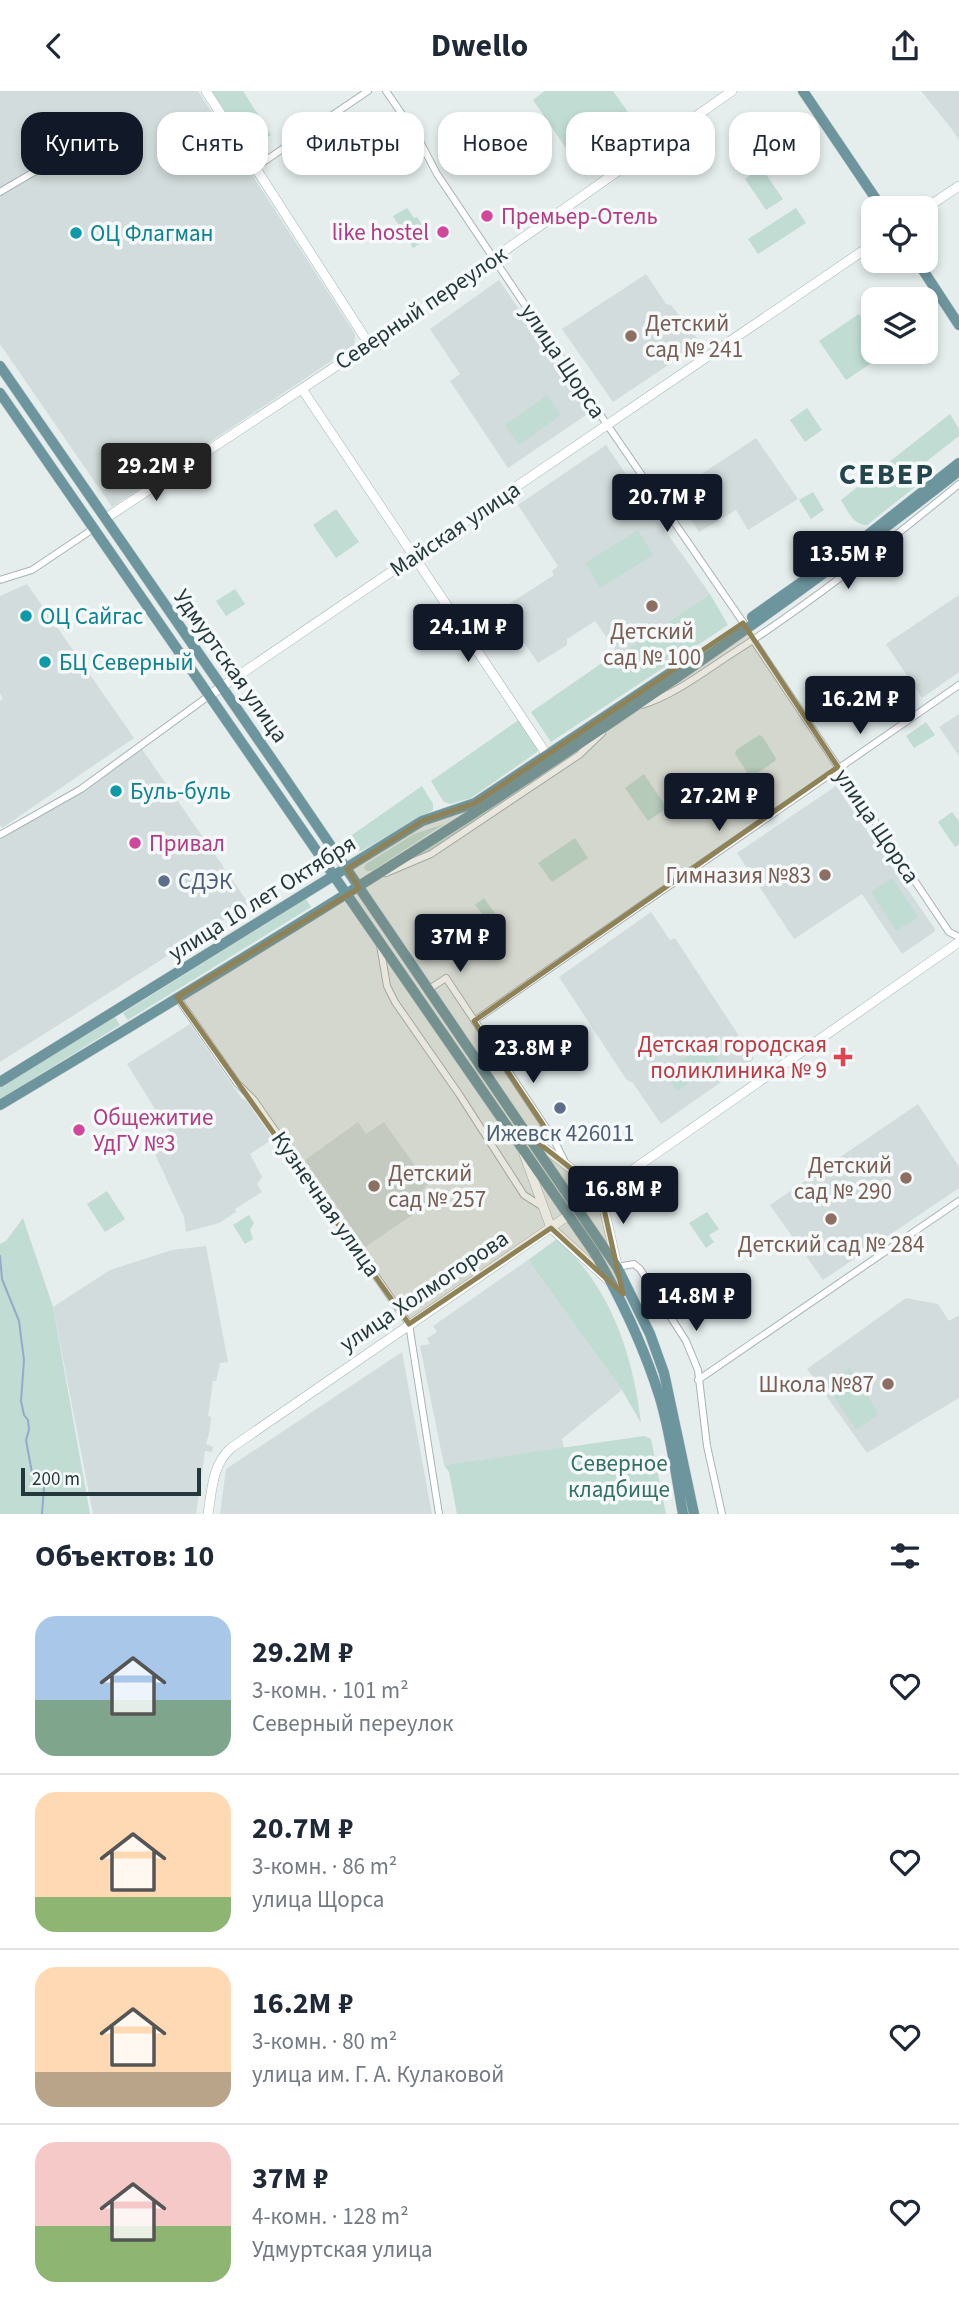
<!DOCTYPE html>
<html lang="ru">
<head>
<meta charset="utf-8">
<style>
  :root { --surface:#fff; --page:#f6f6f7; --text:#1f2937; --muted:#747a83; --line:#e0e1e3; --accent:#111827 }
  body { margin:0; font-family:"Source Sans 3",sans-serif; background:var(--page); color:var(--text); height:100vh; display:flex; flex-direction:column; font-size:26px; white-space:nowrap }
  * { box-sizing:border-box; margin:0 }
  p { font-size:23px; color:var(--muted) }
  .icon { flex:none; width:38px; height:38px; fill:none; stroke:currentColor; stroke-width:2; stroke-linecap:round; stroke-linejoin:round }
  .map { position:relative; height:1423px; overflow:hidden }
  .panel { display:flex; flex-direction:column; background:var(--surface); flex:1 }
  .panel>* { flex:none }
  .banner { position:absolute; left:21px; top:21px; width:917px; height:63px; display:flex; gap:14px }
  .controls { position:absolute; left:861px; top:105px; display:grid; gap:14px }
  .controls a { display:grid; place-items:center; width:77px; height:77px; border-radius:14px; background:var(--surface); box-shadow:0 4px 10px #0003; font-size:35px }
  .scale { position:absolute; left:21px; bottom:18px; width:180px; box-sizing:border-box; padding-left:7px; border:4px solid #25393d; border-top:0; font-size:19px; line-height:24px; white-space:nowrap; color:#25393d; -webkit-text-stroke:5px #f5f9f9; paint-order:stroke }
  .price { position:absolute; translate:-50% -60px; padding:0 16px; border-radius:7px; background:var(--accent); color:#fff; font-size:23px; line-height:46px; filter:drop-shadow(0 2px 4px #0008) }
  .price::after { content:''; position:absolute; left:50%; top:42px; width:21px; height:16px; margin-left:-10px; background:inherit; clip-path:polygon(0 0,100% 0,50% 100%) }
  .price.active { background:#222; color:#fff }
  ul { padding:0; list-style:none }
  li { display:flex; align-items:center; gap:21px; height:175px; padding:0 35px }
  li+li { border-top:2px solid var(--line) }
  li span { display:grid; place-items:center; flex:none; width:196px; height:140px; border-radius:21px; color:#555 }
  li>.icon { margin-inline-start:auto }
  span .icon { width:84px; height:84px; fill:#fffc; stroke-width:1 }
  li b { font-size:30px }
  h2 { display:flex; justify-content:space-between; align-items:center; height:84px; padding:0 35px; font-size:30px }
  .chip { padding:0 24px; border-radius:21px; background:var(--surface); box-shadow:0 4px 10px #0003; font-size:24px; line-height:63px }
  .chip.active { background:var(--accent); color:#fff }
  header { display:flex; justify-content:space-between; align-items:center; height:91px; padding:0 35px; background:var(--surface); font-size:32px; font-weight:700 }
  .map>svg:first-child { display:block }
</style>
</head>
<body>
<header><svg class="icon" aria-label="back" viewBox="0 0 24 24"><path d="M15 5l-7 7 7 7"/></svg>Dwello<svg class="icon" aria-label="share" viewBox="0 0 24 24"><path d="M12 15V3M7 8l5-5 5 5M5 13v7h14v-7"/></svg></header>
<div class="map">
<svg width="959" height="1423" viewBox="0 0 959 1423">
  <rect width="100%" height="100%" fill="#e5eded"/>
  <!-- built -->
  <path fill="#d3dcdc" d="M0 0H198L355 243 354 255 112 416 0 253Z
    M921 0H959V49L951 37Z
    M646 183 666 213 671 214 701 252 613 311 562 238Z
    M499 189 589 322 508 377 450 290 460 283 430 238Z
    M756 347 798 408 748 439 736 419 699 441 673 402Z
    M606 354 634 395 626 401 631 410 640 404 710 503 620 565 595 530 567 548V554L538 572 508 528 509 513 554 484 552 480 558 475 518 414Z
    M27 493 134 647 2 737 0 734V610L3 608 0 602V505Z
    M959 504V581L922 607 886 553Z
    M959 623V665L939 636Z
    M142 658 249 813 0 971V749L83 700Z
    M836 695 935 838 934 841 902 863 862 803 794 848 737 762Z
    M651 821 670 849 675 847 754 968 661 1033 633 992 626 988 559 886Z
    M190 933 242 1008 246 1009 273 1048 250 1063 262 1086 257 1093 262 1101 235 1118 236 1121 219 1132 186 1141 184 1126 155 1063 175 1050 127 973Z
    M918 1013 959 1076V1097L823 1189 770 1114Z
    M358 1031 366 1043 384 1031 428 1093 422 1100 429 1113 365 1156 305 1069Z
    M206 1155 228 1271 220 1272 216 1290H213L208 1325 211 1326 209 1343 206 1353 213 1356 212 1361 205 1360 196 1423H93L53 1216 110 1179 172 1159Z
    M528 1169 622 1299 562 1348 564 1357 444 1374 420 1255 430 1253 427 1247 437 1241 433 1235Z
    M906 1207 938 1213 949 1230 959 1224V1307L867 1362 807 1278Z
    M402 1261 432 1423H220L226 1378Z"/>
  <!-- green -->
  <path fill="#c0dcd3" d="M212 0H243L271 44 264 49 251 29 237 39Z
    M545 0H613L645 45 585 85 533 9Z
    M761 76 783 108 766 119 745 88Z
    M407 117 414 127 417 126 430 146 413 157 393 125Z
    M796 117 806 132 758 163 748 148Z
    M859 223 873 245V261H884L885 263 846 289 819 250Z
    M547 304 561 324 519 354 505 334Z
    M807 317 822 339 805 351 790 329Z
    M950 323 959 338V345L904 388 915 396 867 434C853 434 848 420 841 409Z
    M813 401 824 419 811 428 799 409Z
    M336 418 359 451 336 467 313 434Z
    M638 439 653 464 600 497 585 472Z
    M235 498 245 513 226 525 216 510Z
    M710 503 728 534 551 651 531 621 618 561 620 564Z
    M520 628 538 655 537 661 471 707 450 713 443 710 431 690Z
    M926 631 935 644 914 657 906 645Z
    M600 641 575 663 427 764 408 770Z
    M759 644 762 645 776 667 775 670 753 685 749 684 735 663 736 659Z
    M644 683 667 717 648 730 625 697Z
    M422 695 433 713V719L361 760H350L342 751Z
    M952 721 959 730V753L955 756 938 731Z
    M444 733 372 780H367L364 777 366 773 414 743Z
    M575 747 588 767 552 791 538 772Z
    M892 787 918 826 896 840 871 801Z
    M484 807 503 834 496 840 475 814Z
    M306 808 311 816 128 929 123 922Z
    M115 926 120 934 0 1008V997Z
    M707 952 720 971 677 1000 663 981Z
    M107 1100 125 1128 105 1141 87 1113Z
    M707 1121 719 1138 709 1144 714 1151 706 1157 689 1132Z
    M249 1124 254 1132 250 1139 253 1148 245 1153 233 1134Z
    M23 1127 53 1216 90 1423H0V1153L6 1150Z
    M557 1148C610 1195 633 1263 641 1332L622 1299 528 1169Z
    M850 1277 879 1323 856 1339 826 1293Z
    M644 1345 651 1348 666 1423H457L449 1381 444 1374Z"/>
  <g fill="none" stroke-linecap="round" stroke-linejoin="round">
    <!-- stream -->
    <path stroke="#92aacc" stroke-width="2" d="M0 1165 2 1188 19 1230 24 1269 21 1310 24 1324 28 1329 29 1339 26 1349 32 1382 44 1396 42 1423"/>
    <!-- street casing -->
    <g stroke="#a8b3b5" stroke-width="8">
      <path id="street" d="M386 0 417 45 437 83 531 223 747 537
        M256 76 368 0
        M0 101 34 81
        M0 489 32 479 93 438
        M753 549 949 841 959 846
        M642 614C674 604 702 582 730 564 811 512 885 454 959 393
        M0 744 81 698 210 604
        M386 782 431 763 579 664 602 642
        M380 854 387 895 395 911 459 1003 524 1104 543 1116
        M429 898 446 887 553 1047 565 1071
        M177 906 237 992 254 1009 409 1233 439 1423
        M474 930 959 594
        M617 1176 634 1173 640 1178 686 1250 698 1279 707 1355 722 1423
        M698 1289 959 1110"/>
    </g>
    <!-- secondary casing -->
    <g stroke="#a4b6b7" stroke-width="10">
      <path id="secondary" d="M206 0 369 253
        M926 117 959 95
        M302 298 547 664
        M106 427 403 231 732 0
        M210 604 873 153
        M530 1046 600 1100 617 1174
        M524 1063 551 1137 607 1188
        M578 1117 959 851
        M208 1423C212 1399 212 1374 231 1357L569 1124"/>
    </g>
    <!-- primary casing -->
    <g stroke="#c2c8c9" stroke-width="11">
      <path id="primary" d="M803 0 882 117
        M917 170 959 234
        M0 275 280 680 617 1176 650 1243 664 1282 694 1423
        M0 302 594 1161C621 1207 644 1256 660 1307 671 1344 676 1385 683 1423
        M752 526 860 450 959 372
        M0 991 422 730 475 712 676 578
        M0 1014C328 818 657 616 959 380"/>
    </g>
    <!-- street -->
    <use href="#street" stroke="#fff" stroke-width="6"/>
    <!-- secondary -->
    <use href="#secondary" stroke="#fff" stroke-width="9"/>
    <!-- primary -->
    <use href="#primary" stroke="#6d959e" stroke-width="10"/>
  </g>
  <!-- marked area -->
  <path fill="#8f8256" fill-opacity="0.2" stroke="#8f8256" stroke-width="5" stroke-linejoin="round" d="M743 532 838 676 474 930 548 1041 536 1050 600 1100 623 1203 551 1137 409 1233 177 906 359 797 347 778 422 730 475 712Z"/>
  <!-- markers -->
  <g fill="#d1479c" stroke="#f5f9f9" stroke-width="2.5">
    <circle cx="487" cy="125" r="7"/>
    <circle cx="443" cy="141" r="7"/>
    <circle cx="135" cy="752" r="7"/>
    <circle cx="79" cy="1039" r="7"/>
  </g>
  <g fill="#0f9aa8" stroke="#f5f9f9" stroke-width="2.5">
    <circle cx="76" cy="142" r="7"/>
    <circle cx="26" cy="525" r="7"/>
    <circle cx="45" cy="571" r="7"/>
    <circle cx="116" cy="700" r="7"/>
  </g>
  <g fill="#8d6e63" stroke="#f5f9f9" stroke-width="2.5">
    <circle cx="631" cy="245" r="7"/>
    <circle cx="652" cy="515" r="7"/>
    <circle cx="825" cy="784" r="7"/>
    <circle cx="906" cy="1087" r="7"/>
    <circle cx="374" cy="1095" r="7"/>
    <circle cx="831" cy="1128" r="7"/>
    <circle cx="888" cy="1293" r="7"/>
  </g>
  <g fill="#5c6f8a" stroke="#f5f9f9" stroke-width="2.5">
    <circle cx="164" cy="790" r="7"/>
    <circle cx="560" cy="1017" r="7"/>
  </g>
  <path fill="#e0444e" stroke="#f5f9f9" stroke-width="2.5" d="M839.5 955.5h7v7h7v7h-7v7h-7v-7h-7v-7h7z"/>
  <g text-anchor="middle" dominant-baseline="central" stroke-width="7" stroke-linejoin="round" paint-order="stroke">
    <!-- hotel labels -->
    <g font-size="23" fill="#b23c85" stroke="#f5f9f9" text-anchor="start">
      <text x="501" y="125">Премьер-Отель</text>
      <text x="429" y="141" text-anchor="end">like hostel</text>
      <text x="149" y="752">Привал</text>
      <text x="93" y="1026">Общежитие<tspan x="93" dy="26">УдГУ №3</tspan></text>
    </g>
    <!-- culture labels -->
    <g font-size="23" fill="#0d838f" stroke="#f5f9f9" text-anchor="start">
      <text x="90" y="142">ОЦ Флагман</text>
      <text x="40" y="525">ОЦ Сайгас</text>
      <text x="59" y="571">БЦ Северный</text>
      <text x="130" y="700">Буль-буль</text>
    </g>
    <!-- street labels -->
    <g font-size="23" fill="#25393d" stroke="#f5f9f9">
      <text transform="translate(421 217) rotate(-34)">Северный переулок</text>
      <text transform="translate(563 270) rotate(56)">улица Щорса</text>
      <text transform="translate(455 438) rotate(-34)">Майская улица</text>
      <text transform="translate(231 575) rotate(55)">Удмуртская улица</text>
      <text transform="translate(877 735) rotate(56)">улица Щорса</text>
      <text transform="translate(262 807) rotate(-32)">улица 10 лет Октября</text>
      <text transform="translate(326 1113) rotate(55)">Кузнечная улица</text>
      <text transform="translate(424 1200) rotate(-34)">улица Холмогорова</text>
    </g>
    <!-- education labels -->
    <g font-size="23" fill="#785e54" stroke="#f5f9f9" text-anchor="end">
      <text x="645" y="232" text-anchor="start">Детский<tspan x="645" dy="26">сад № 241</tspan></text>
      <text x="652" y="540" text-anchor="middle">Детский<tspan x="652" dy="26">сад № 100</tspan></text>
      <text x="811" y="784">Гимназия №83</text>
      <text x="892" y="1074">Детский<tspan x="892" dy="26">сад № 290</tspan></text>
      <text x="388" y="1082" text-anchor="start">Детский<tspan x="388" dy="26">сад № 257</tspan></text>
      <text x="831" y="1153" text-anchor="middle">Детский сад № 284</text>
      <text x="874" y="1293">Школа №87</text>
    </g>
    <!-- service labels -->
    <g font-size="23" fill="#4e5e75" stroke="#f5f9f9" text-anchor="start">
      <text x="178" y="790">СДЭК</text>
      <text x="560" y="1042" text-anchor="middle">Ижевск 426011</text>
    </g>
    <!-- health labels -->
    <g font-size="23" fill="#be3a42" stroke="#f5f9f9" text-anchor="end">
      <text x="827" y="953">Детская городская<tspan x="827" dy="26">поликлиника № 9</tspan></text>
    </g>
    <!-- park labels -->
    <g font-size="23" fill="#337065" stroke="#f5f9f9">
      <text x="619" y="1372">Северное<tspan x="619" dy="26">кладбище</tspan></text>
    </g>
    <!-- district labels -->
    <g font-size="30" font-weight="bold" letter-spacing="2" fill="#23454d" stroke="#f5f9f9">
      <text x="887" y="383">СЕВЕР</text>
    </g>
  </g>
</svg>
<div class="controls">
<a><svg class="icon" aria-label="locate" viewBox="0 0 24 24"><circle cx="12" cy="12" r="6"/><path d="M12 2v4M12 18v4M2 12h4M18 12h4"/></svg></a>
<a><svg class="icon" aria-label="layers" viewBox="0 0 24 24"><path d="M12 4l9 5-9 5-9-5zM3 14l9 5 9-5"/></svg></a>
</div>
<div class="scale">200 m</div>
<b class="price active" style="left:156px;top:412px">29.2M ₽</b>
<b class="price" style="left:667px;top:443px">20.7M ₽</b>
<b class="price" style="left:848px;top:500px">13.5M ₽</b>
<b class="price" style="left:468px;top:573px">24.1M ₽</b>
<b class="price" style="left:860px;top:645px">16.2M ₽</b>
<b class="price" style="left:719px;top:742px">27.2M ₽</b>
<b class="price" style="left:460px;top:883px">37M ₽</b>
<b class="price" style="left:533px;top:994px">23.8M ₽</b>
<b class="price" style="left:623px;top:1135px">16.8M ₽</b>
<b class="price" style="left:696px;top:1242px">14.8M ₽</b>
<div class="banner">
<a class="chip active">Купить</a>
<a class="chip">Снять</a>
<a class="chip">Фильтры</a>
<a class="chip">Новое</a>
<a class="chip">Квартира</a>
<a class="chip">Дом</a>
</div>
</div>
<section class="panel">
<h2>Объектов: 10<svg class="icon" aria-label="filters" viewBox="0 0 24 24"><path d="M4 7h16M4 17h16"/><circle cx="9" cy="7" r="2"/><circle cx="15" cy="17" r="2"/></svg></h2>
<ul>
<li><span style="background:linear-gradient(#a9c7e8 60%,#7fa58c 0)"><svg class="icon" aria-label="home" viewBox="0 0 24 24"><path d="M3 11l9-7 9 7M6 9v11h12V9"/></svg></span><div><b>29.2M ₽</b><p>3-комн. · 101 m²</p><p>Северный переулок</p></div><svg class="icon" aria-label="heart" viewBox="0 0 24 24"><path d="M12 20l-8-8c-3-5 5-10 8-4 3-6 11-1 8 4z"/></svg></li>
<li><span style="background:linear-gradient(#ffd9b3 75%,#8fb573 0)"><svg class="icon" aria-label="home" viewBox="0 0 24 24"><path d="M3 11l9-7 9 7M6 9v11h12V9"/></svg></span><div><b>20.7M ₽</b><p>3-комн. · 86 m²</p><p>улица Щорса</p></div><svg class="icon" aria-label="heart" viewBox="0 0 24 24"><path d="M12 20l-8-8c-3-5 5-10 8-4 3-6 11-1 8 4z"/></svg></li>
<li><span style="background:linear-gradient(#ffd9b3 75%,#b9a48a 0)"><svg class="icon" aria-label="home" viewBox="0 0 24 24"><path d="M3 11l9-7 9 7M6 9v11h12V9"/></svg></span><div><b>16.2M ₽</b><p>3-комн. · 80 m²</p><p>улица им. Г. А. Кулаковой</p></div><svg class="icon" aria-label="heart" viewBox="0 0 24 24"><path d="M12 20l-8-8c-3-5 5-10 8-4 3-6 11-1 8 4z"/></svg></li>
<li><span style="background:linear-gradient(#f6c9c9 60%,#8fb573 0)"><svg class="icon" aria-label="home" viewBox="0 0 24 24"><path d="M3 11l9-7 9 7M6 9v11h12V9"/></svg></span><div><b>37M ₽</b><p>4-комн. · 128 m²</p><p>Удмуртская улица</p></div><svg class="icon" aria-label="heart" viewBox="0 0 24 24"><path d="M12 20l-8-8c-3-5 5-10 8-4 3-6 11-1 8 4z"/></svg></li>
</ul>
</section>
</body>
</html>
